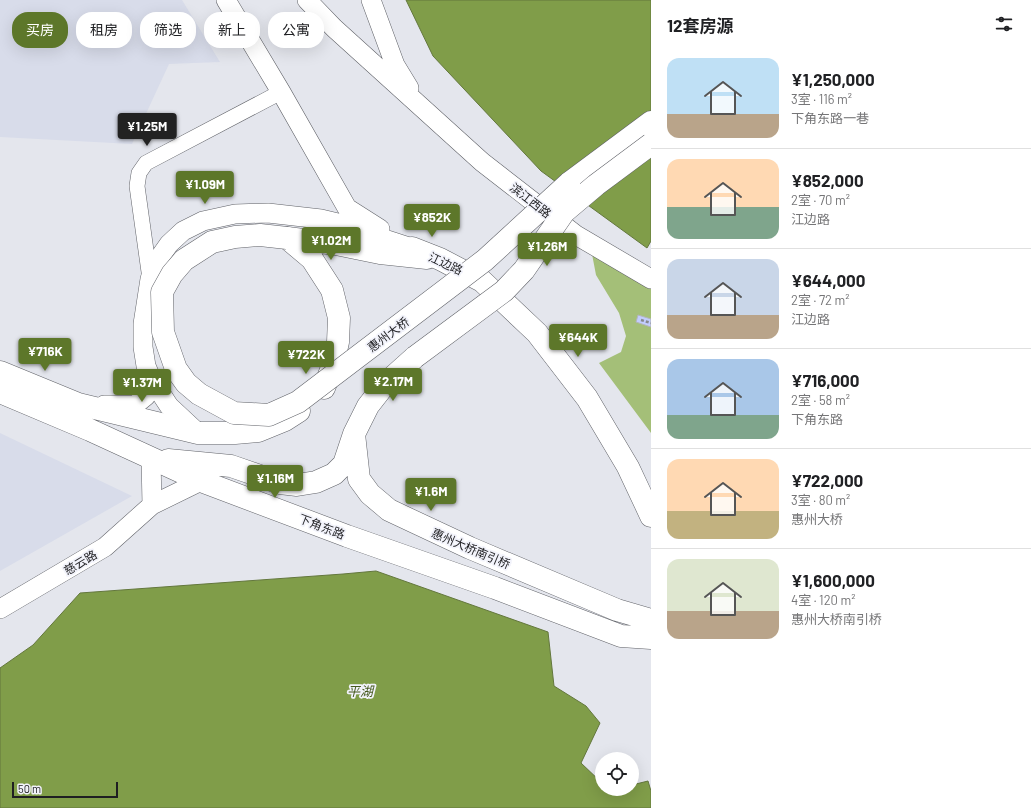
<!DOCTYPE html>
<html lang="zh">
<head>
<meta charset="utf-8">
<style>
  :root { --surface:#fff; --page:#f6f6f6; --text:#202124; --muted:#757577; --line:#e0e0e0; --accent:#5d772a }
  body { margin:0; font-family:Barlow,"Noto Sans SC",sans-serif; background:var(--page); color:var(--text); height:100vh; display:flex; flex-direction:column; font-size:15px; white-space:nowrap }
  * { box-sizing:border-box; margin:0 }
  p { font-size:13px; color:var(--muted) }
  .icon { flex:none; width:22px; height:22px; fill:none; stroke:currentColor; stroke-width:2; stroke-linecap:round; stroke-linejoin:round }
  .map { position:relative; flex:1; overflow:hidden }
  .drawer { display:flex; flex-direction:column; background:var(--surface); width:380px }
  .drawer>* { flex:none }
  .hud { position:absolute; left:12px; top:12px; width:380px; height:36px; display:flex; gap:8px }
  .controls { position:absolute; left:595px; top:752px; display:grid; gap:8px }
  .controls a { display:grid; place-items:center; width:44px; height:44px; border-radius:50%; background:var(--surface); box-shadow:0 4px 16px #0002; font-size:20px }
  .scale { position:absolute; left:12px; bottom:10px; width:106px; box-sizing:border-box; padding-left:4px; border:2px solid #1f1f22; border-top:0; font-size:11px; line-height:14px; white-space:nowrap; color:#1f1f22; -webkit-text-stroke:3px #f2f3fb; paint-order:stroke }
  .price { position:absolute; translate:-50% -34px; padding:0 9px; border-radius:4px; background:var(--accent); color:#fff; font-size:13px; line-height:26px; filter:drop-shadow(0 1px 2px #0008) }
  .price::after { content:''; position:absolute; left:50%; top:24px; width:12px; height:9px; margin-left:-6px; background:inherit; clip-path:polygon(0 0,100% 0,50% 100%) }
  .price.on { background:#222; color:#fff }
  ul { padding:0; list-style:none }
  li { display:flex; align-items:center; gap:12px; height:100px; padding:0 16px }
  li+li { border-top:1px solid var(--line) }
  li span { display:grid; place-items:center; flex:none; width:112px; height:80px; border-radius:12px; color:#555 }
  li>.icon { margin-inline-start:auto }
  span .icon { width:48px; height:48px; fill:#fffc; stroke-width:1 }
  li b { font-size:17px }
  h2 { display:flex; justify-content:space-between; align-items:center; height:48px; padding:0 16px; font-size:17px }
  .tag { padding:0 14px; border-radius:16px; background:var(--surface); box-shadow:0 4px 16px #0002; font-size:14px; line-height:36px }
  .tag.on { background:var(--accent); color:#fff }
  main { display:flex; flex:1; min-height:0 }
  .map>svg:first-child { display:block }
</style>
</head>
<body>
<main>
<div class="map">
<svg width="651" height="808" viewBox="0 0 651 808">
  <rect width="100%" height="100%" fill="#e4e6ed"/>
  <!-- built -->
  <path fill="#d8dcea" d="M0 0H182L220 62 169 64 132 144 0 137Z
    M0 433 132 496 0 571Z"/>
  <!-- green -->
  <path fill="#a4bf78" d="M592 254 651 287V433L599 363 621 352 626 336 619 313 596 275Z"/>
  <!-- water -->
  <path fill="#809d49" stroke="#63773d" d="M406 0H651V241L647 248 541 171 433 56Z
    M376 571 548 632 554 686 586 706 600 723 581 763 602 783V789H632V785L648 781 651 791V808H0V668L33 645 80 593 343 574Z"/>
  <!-- building -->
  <path fill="#c2cdfe" stroke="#b3b5bc" d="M638 315 651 319V327L636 322Z"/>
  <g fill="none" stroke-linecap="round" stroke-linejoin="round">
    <!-- minor casing -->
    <g stroke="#606268" stroke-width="16">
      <path id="minor" d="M150 279 137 186 139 173 146 163 281 92"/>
    </g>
    <!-- tertiary casing -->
    <g stroke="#606268" stroke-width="20">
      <path id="tertiary" d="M226 0 281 92 347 208 380 229
        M307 0 334 28 482 162 576 235 651 279
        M371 0 395 65 409 88
        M104 405H135L146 396 152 380
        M198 433 169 406 152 380 146 366 143 347V324L150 279 157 261 169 244 183 231 203 221 235 214 268 213 321 219 346 225 369 234 412 248
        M151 458 152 505
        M0 609 105 547 152 505 201 481"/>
    </g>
    <!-- secondary casing -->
    <g stroke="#606268" stroke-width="23">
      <path id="secondary" d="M569 183 651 122
        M287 238 312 259 332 290 339 318 338 342 333 365 324 388
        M287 238 336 244 380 253 427 258
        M412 248 440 259 482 281 537 333 587 398 628 467 651 516
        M0 372 78 404 198 433H235L258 431 285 420 299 411
        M0 392 90 430 201 481 347 536 495 588 621 636 651 638
        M354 434 359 479 370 494 389 510 470 548 617 610 651 620
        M168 460 231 466 280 483 297 485 316 482 334 474 344 464 354 434 368 406 386 383 415 357"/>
    </g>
    <!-- path -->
    <path stroke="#87898e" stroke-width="2.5" stroke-dasharray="3 2" stroke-linecap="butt" d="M641 320 651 323"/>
    <!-- minor -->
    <use href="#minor" stroke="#fff" stroke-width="15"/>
    <!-- tertiary -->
    <use href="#tertiary" stroke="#fff" stroke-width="19"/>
    <!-- secondary -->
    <use href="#secondary" stroke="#fff" stroke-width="22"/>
    <!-- secondary-bridge casing -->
    <g stroke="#606268" stroke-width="23" stroke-linecap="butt">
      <path id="secondary-bridge" d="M287 238 260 235 235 237 212 242 184 260 172 274 162 292 163 332 176 369 186 383 199 394 234 413 269 415 298 402 485 260 569 183
        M415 357 504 291 524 270 564 212 596 185 651 144"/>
    </g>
    <!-- secondary-bridge -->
    <use href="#secondary-bridge" stroke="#fff" stroke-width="22"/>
  </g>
  <g text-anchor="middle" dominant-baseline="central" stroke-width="3.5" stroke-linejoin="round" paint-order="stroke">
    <!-- street labels -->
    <g font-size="12" fill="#1f1f22" stroke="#f2f3fb">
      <text transform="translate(531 200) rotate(38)">滨江西路</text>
      <text transform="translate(446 263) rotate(25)">江边路</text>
      <text transform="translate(388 334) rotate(-37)">惠州大桥</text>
      <text transform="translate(322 526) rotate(21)">下角东路</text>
      <text transform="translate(471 548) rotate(23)">惠州大桥南引桥</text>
      <text transform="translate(80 562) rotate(-31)">慈云路</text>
    </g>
    <!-- water labels -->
    <g font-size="13" font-style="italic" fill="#465a1f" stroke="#f2f3fb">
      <text x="360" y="691">平湖</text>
    </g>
  </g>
</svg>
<div class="controls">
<a><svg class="icon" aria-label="locate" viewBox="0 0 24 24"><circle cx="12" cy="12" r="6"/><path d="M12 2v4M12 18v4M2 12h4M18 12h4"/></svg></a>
</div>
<div class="scale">50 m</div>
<b class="price on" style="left:147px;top:147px">¥1.25M</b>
<b class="price" style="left:205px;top:205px">¥1.09M</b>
<b class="price" style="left:432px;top:238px">¥852K</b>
<b class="price" style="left:331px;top:261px">¥1.02M</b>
<b class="price" style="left:547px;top:267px">¥1.26M</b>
<b class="price" style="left:578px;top:358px">¥644K</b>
<b class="price" style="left:45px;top:372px">¥716K</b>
<b class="price" style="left:306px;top:375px">¥722K</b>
<b class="price" style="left:393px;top:402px">¥2.17M</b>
<b class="price" style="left:142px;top:403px">¥1.37M</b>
<b class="price" style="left:275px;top:499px">¥1.16M</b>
<b class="price" style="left:431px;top:512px">¥1.6M</b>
<div class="hud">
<a class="tag on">买房</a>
<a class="tag">租房</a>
<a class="tag">筛选</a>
<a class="tag">新上</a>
<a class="tag">公寓</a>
</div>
</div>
<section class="drawer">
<h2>12套房源<svg class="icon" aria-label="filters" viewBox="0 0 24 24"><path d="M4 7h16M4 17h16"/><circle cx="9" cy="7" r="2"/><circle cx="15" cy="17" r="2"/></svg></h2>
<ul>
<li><span style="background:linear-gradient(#bfe0f5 70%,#b9a48a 0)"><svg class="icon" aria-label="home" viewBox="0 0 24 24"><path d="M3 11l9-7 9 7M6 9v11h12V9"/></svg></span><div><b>¥1,250,000</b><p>3室 · 116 m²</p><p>下角东路一巷</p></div></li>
<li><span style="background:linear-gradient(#ffd9b3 60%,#7fa58c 0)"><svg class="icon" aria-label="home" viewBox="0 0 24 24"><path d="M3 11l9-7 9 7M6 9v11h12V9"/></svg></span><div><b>¥852,000</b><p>2室 · 70 m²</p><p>江边路</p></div></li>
<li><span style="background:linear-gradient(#c9d6e8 70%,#b9a48a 0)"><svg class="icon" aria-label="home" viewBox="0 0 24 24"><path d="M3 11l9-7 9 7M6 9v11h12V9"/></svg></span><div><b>¥644,000</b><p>2室 · 72 m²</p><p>江边路</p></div></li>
<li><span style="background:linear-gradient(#a9c7e8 70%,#7fa58c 0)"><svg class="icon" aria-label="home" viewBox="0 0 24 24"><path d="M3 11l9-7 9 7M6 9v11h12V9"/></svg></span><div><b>¥716,000</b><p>2室 · 58 m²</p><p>下角东路</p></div></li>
<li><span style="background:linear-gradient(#ffd9b3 65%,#c2b280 0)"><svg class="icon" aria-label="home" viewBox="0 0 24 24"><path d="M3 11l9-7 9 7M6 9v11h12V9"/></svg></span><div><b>¥722,000</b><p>3室 · 80 m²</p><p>惠州大桥</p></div></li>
<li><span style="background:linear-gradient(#dfe7d0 65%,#b9a48a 0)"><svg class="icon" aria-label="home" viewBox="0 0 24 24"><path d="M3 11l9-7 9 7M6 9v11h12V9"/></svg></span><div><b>¥1,600,000</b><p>4室 · 120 m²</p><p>惠州大桥南引桥</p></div></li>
</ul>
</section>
</main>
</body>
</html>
